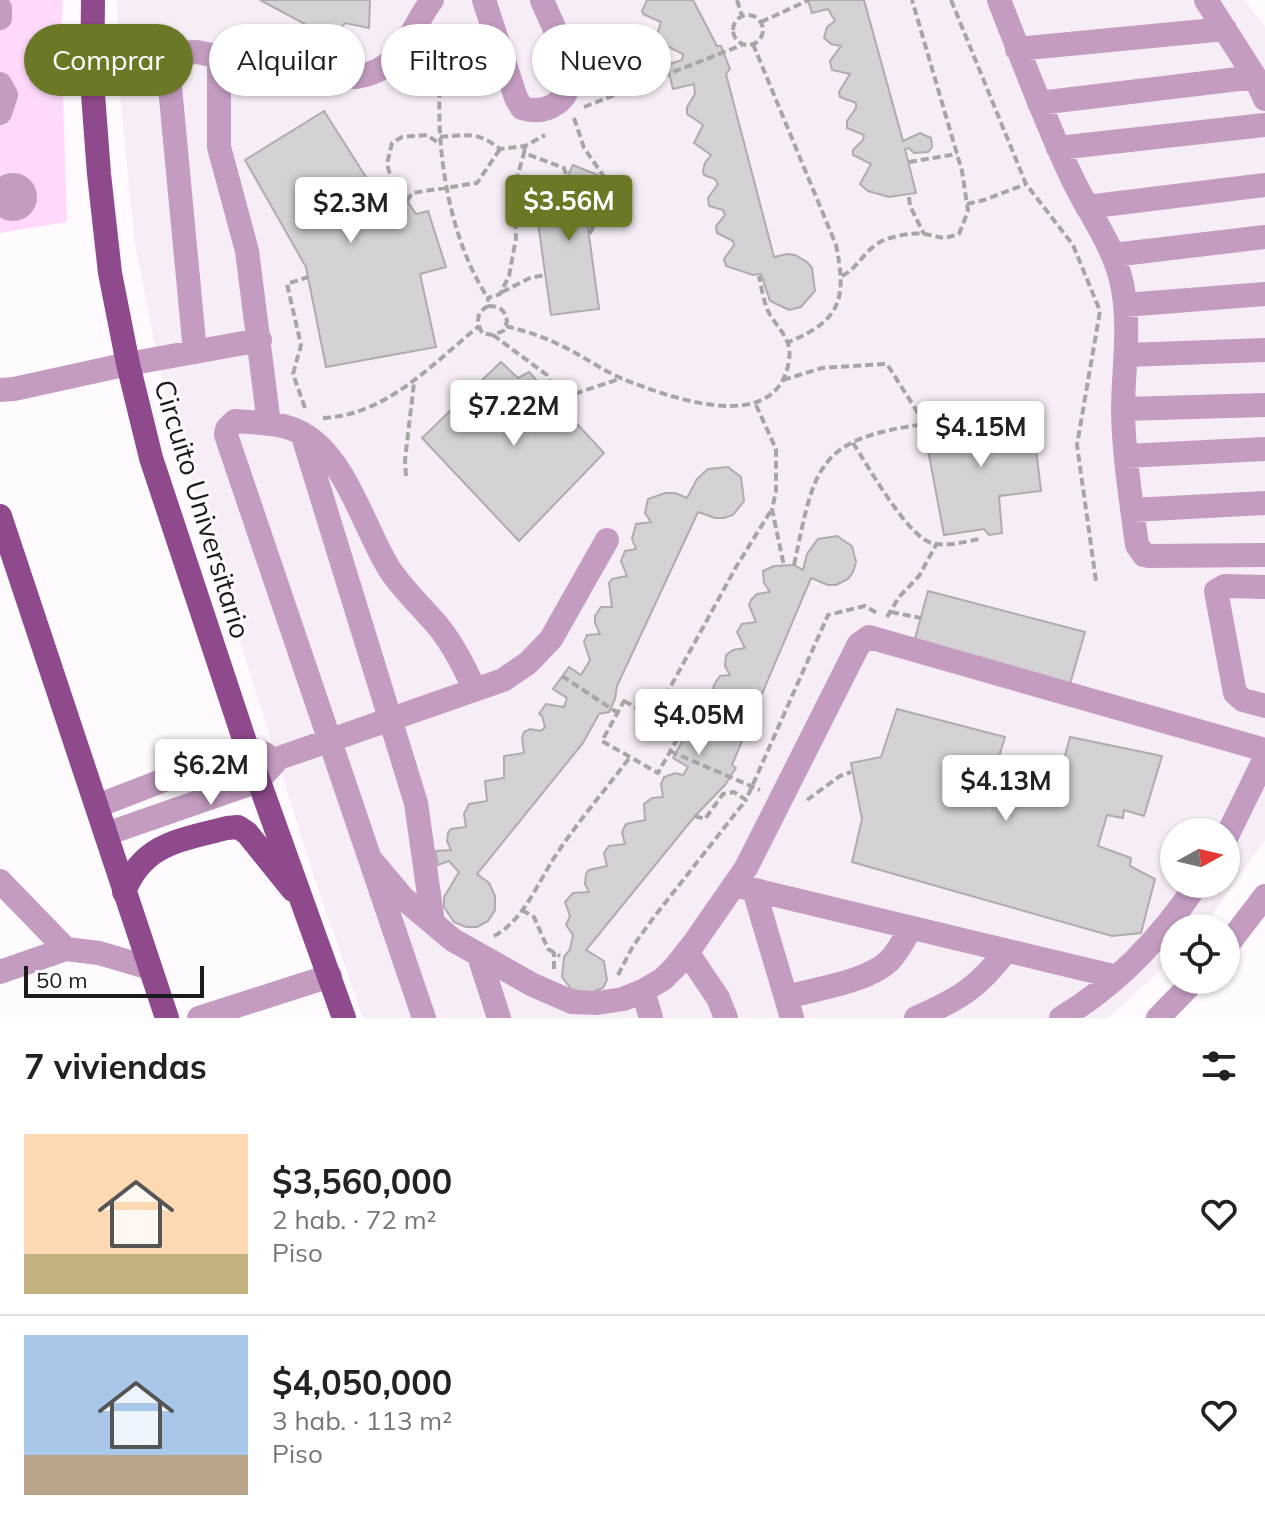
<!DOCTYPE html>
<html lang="es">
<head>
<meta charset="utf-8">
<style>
  :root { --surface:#fff; --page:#f2f2f2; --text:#222; --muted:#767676; --line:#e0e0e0; --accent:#6b7926 }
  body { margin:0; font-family:Mulish,sans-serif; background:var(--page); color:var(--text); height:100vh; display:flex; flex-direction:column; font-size:30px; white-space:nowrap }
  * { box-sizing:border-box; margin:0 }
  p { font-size:26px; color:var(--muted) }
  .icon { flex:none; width:44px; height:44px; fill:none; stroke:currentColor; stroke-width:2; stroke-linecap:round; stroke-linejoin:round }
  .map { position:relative; height:1018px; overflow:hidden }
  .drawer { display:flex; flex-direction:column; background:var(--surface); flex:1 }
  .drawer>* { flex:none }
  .guide { position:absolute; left:24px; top:24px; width:800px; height:72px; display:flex; gap:16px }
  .needle { width:52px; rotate:82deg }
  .buttons { position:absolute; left:1160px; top:818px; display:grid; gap:16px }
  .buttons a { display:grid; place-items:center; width:80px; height:80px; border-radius:50%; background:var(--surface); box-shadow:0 2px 6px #0004; font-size:40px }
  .scale { position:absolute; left:24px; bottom:20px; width:180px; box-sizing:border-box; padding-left:8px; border:4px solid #1c1b1c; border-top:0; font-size:22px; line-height:28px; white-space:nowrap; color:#1c1b1c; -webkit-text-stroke:6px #fefafd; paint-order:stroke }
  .price { position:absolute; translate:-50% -68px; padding:0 18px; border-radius:8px; background:#fff; color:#222; font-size:26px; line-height:52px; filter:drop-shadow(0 2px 4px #0008) }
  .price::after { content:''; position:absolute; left:50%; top:48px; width:24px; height:18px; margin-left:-12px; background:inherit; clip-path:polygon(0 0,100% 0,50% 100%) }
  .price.selected { background:var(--accent); color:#fff }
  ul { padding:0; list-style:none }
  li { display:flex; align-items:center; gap:24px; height:200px; padding:0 24px }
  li+li { border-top:2px solid var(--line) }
  li span { display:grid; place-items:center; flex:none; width:224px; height:160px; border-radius:0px; color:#555 }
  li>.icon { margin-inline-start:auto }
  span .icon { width:96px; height:96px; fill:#fffc; stroke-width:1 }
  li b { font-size:34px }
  h2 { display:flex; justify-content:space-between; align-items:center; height:96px; padding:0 24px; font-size:34px }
  .pill { padding:0 28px; border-radius:36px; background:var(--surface); box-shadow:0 2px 6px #0004; font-size:28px; line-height:72px }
  .pill.selected { background:var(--accent); color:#fff }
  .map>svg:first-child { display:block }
</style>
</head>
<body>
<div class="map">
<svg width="1265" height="1018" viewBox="0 0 1265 1018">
  <rect width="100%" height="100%" fill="#fefafd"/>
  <!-- built -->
  <path fill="#f7edf6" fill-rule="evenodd" d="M117 0H1244L1265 27V840L1203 928H1174V957L1109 1018H363L316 883 219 575 160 372 134 238 118 72ZM1174 832H1226V884H1174Z"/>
  <!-- green -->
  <path fill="#fed9fb" d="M0 0H63L61 34 67 222 0 233Z"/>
  <!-- building -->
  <path fill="#d4d1d4" stroke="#afabae" stroke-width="2" d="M260 0H370L369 28 345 23 333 39Z
    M647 0H693L717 46H721L730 69 726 74 774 257 787 254 795 255 807 262 812 268 815 291 801 307 789 310 770 301 761 274 753 275 726 266 724 259 734 245 733 241 717 233 716 226 725 215 723 210 709 206 708 198 718 184 715 179 704 175 703 171 705 163 711 155 694 143 703 125 687 114V107L695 94 694 84 673 89 667 65 682 60 683 54 659 42 657 35 661 22 643 14 642 11Z
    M808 0H864L903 141 920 133 931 138 932 147 928 152 914 153 909 148 905 149 916 193 889 197 868 191 860 184 871 164 853 155V150L863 140 864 135 847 128V121L856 108V103L840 97 839 92 850 74 832 70 830 61 841 46 831 44 824 38 827 27 835 21 828 9 812 13Z
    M324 111 378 196 388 193 399 204 407 201 416 214 428 211 446 267 420 274 436 347 326 367 306 267 245 160Z
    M573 165 598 175 588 228 599 309 551 315 534 195 560 191Z
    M501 362 518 378 529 372 604 453 519 541 422 438Z
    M1032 415 1041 491 999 496 1002 533 989 535 984 529 944 535 925 434 946 420Z
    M728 467 741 477 744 501 733 515 724 518H715L698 512 617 686 615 699 609 712 599 714 583 743 477 874 489 883 495 896V910L488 921 477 927H466L454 922 444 907V897L459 872 449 861 438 865 435 851 451 850 447 841 448 833 451 829 466 827 464 814 469 804 487 801 485 781 504 778V756L524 753 522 738 524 732 530 729 541 731 545 727 542 716 539 714 546 704 564 707 567 698 553 689 569 667 581 675 590 660 584 642 587 635 600 634 595 623V616L601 607H612L609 583 612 579 627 576 621 561 625 551 636 549 632 539 636 524 651 522 645 513 648 499 665 493H675L687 498 697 479 708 469Z
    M837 536 852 546 856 562 853 572 848 579 836 585H828L811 578 732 765 736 768 725 785 695 816 586 950 604 961 607 980 603 988 588 994 571 989 562 977 564 957 570 949 573 935 566 925 570 916 565 902 573 893 589 892 585 884 586 874 589 870 607 866 604 853 609 846 625 844 622 832 626 824 645 820 644 804 652 798 663 797 661 784 664 777 675 773 683 775 688 767 673 758 686 735 701 744 707 734 701 712 707 705 720 701 713 690 714 685 720 676 730 675 725 666 726 655 733 650 745 648 737 632 742 624 756 622 749 605 751 600 757 594 770 592 764 583 763 571 774 566 794 565 803 570 807 554 818 539Z
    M928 591 1085 632 1070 684 913 646Z
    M897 709 1005 737 998 760 1020 767 1017 777 1056 789 1070 737 1162 756 1144 816 1124 810 1123 818 1107 815 1098 846 1131 858 1130 866 1155 879 1141 933 1112 936 852 862 862 819 851 763 881 757Z"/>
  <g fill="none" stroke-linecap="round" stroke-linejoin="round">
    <!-- path -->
    <path stroke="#a8a5a7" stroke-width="4" stroke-dasharray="8 4" stroke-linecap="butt" d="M737 0 742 16
      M951 0 1026 184 1073 245 1100 311 1077 445 1096 581
      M733 30a15 15 0 1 1 30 0a15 15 0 1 1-30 0Z
      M761 22 809 0
      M433 42C443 79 437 110 441 146 445 196 460 256 488 298
      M753 44 836 245C847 299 841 320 789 342
      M584 107 742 45
      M574 118 584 148 607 181 604 205 589 235
      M440 137C468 135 477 131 500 149L525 146 545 135
      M525 146 524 153 564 168 567 178
      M909 162 957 154
      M393 185 387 164 392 143 402 137 427 135 440 144
      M909 197 910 206 924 234
      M407 201 412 193 477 183 500 149
      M967 204 984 200 1026 184
      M842 276C858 268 864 251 880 242 889 237 911 232 923 234 941 236 938 241 959 234L968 211 962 171 912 0
      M502 292 530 278 545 275
      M488 306C499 306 505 309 507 321L503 331 493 335 482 333C476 321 476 313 488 306V298L500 294 509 276 516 238 513 192 524 153
      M506 326C524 331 542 336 558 344 580 354 600 369 623 379 668 397 778 438 789 360 793 336 773 326 766 306 763 297 761 286 759 276
      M493 335 547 375 560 406 577 393 622 378
      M783 380 822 368 887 364 925 424H938
      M756 405 776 449V492L772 509 784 566
      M305 408 293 374 301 345 287 284 308 277
      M323 418C387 415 432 364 479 326
      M853 443C868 466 905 532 929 542 943 548 964 542 979 539
      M406 476 405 460 414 383
      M794 565C815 466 816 439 925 424
      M891 612 921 618
      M887 617 899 597 919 576 937 543
      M562 676 618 713
      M624 701 681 732 658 773 602 741Z
      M654 717 736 567 772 509
      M670 751 760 790
      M807 800 840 776 851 772
      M695 816 705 819 723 794 734 792 746 800 828 615 865 606 877 613
      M522 910 534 917 548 949 560 956
      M494 936C525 920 539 879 558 852 580 819 606 789 630 757
      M554 969V952
      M618 975 633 946 654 917 746 800"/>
    <!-- minor -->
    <path stroke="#c39cc0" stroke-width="24" d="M484 0 516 98 522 108C535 112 546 111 557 103 586 83 552 26 542 0
      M999 0C1023 61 1045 121 1073 180 1090 215 1114 246 1122 284 1131 327 1123 369 1123 412 1124 456 1131 501 1137 545L1144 555 1149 556 1265 555
      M1206 0 1255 77 1265 99
      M0 8V18
      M1017 49 1225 29
      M219 55V147L247 251 269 424
      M0 84 6 95 0 113
      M1039 103 1255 77
      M1058 148 1265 125
      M1 197a12 12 0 1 1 24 0a12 12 0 1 1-24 0Z
      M1087 207 1265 185
      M1113 255 1265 237
      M1125 305 1265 294
      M195 352 168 66 179 53 197 52 269 67 356 77C403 70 407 34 432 0
      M1126 355 1265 350
      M0 390 14 389 128 364 260 340
      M1123 409 1265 405
      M302 433 416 803 433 923
      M1126 456 1265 449
      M1132 510 1265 503
      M1265 587 1225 586 1216 591 1235 693 1243 700 1265 706
      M97 806 247 748 265 754
      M106 834 258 781 279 758 503 680 528 663 551 639 607 540
      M1226 838 1265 758
      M372 861 403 898 453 940 533 985 572 1002 597 1003 623 999 643 991 663 979 676 966 694 943 746 868 859 644 869 637 1265 750
      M0 881 66 949 99 953 150 968
      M734 885 1117 977
      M754 890 792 1018
      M1226 947 1265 896
      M687 952 718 998 726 1018
      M479 956 499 1018
      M0 972 66 949
      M643 991 651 1018
      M786 997C815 989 867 982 889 961 898 952 904 940 910 929
      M199 1018 330 976
      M424 1018 226 435 227 429 235 421C256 423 282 422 301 433 346 456 364 529 390 570 404 591 422 607 438 626 454 646 464 667 475 690
      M916 1018C959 999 978 988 1006 951
      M1061 1018C1118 984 1161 938 1197 884
      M1158 1018 1195 980"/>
    <!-- major -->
    <path stroke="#8e4a8c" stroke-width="24" d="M93 0 92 81 99 174 110 273 128 364 151 458 247 748 344 1018
      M0 516 167 1018
      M124 892C143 843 181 840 227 828L238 827 247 833 293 890"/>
  </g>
  <g text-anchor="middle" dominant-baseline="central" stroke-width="6" stroke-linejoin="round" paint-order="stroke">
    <!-- street labels -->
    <g font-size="28" fill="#1c1b1c" stroke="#fefafd">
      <text transform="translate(203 509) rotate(73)">Circuito Universitario</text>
    </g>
  </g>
</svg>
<div class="buttons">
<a><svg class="needle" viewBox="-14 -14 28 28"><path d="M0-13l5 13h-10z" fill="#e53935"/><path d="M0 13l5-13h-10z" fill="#767676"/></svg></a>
<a><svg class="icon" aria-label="locate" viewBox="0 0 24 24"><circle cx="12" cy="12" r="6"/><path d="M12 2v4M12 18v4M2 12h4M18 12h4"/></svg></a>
</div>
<div class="scale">50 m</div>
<b class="price selected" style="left:569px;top:243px">$3.56M</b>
<b class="price" style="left:351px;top:245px">$2.3M</b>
<b class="price" style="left:514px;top:448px">$7.22M</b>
<b class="price" style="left:981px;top:469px">$4.15M</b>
<b class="price" style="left:699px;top:757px">$4.05M</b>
<b class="price" style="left:211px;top:807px">$6.2M</b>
<b class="price" style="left:1006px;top:823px">$4.13M</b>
<div class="guide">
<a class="pill selected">Comprar</a>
<a class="pill">Alquilar</a>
<a class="pill">Filtros</a>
<a class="pill">Nuevo</a>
</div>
</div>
<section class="drawer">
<h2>7 viviendas<svg class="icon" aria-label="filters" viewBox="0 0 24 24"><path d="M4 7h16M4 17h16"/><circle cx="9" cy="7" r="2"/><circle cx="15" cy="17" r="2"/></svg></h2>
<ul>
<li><span style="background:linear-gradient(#ffd9b3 75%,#c2b280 0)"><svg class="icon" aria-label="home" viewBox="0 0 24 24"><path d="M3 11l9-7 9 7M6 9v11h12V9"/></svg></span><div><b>$3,560,000</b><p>2 hab. · 72 m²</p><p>Piso</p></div><svg class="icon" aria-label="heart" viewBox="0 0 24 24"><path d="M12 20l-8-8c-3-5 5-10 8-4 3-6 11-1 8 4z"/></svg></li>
<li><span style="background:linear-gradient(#a9c7e8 75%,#b9a48a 0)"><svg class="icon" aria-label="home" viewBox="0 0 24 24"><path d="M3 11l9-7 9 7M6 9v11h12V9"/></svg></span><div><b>$4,050,000</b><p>3 hab. · 113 m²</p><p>Piso</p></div><svg class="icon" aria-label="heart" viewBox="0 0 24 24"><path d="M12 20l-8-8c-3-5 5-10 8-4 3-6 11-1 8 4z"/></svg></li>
</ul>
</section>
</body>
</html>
